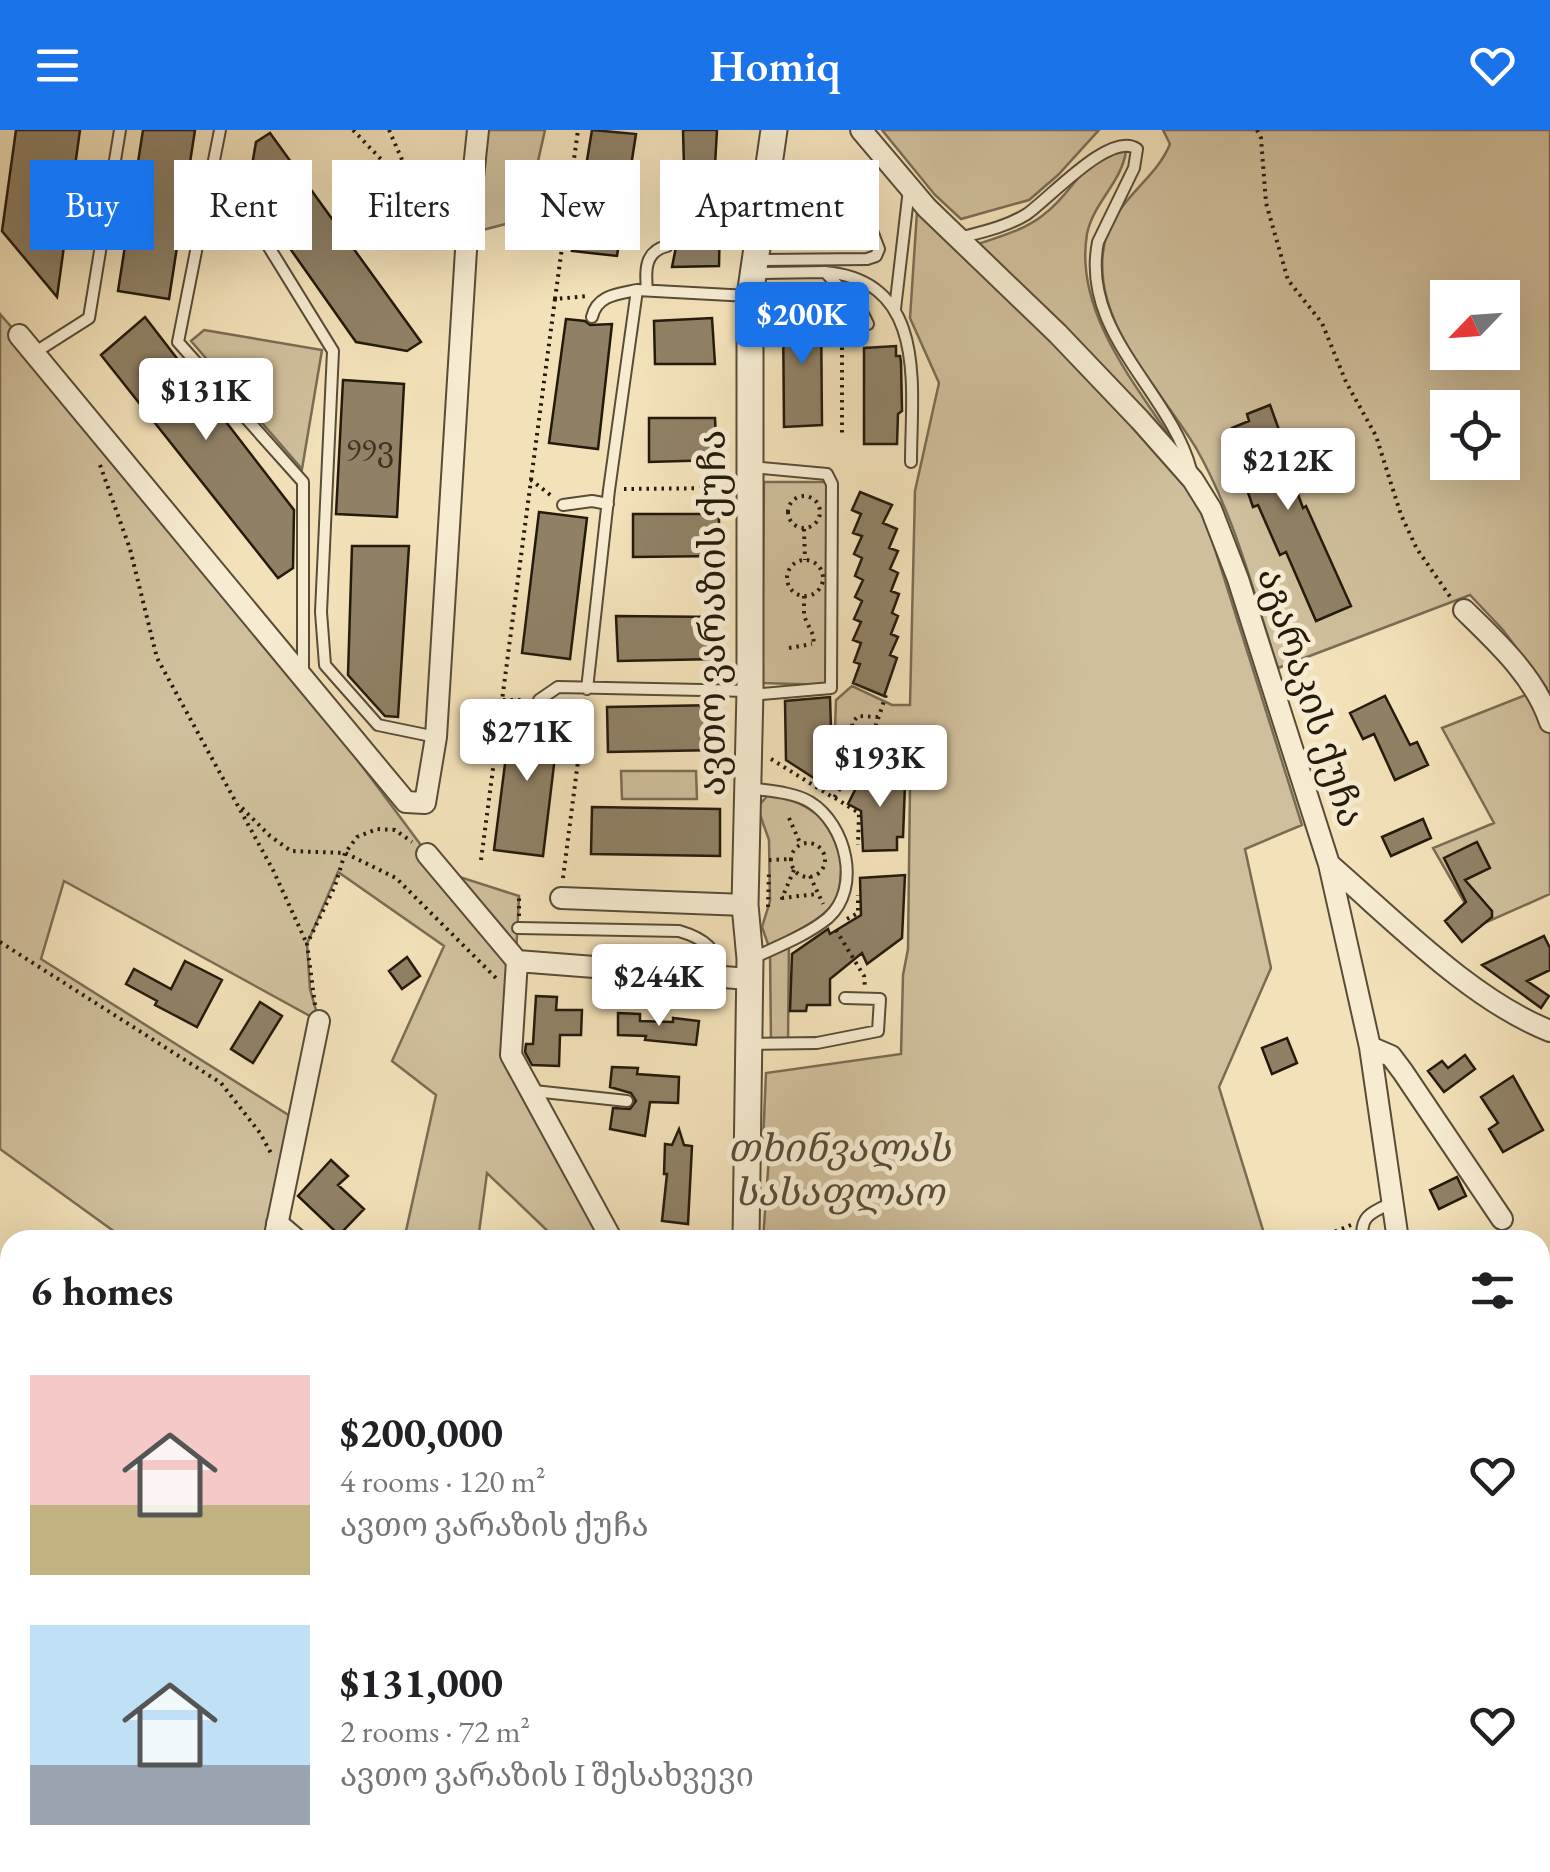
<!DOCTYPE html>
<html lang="en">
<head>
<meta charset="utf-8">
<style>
  :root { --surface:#fff; --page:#f6f6f6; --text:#202124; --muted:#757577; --accent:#1a73e8 }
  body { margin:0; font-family:"EB Garamond","Noto Serif Georgian",serif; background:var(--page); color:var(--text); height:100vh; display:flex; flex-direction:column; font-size:38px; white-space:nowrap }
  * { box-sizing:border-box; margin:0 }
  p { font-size:32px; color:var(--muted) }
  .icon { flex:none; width:55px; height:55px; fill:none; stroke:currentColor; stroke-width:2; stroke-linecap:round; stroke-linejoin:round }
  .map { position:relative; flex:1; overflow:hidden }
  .panel { position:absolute; left:0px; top:1100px; width:1550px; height:642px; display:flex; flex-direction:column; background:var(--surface); border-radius:30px 30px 0 0; box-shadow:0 10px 40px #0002 }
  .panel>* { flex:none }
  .banner { position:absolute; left:30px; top:30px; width:1000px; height:90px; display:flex; gap:20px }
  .needle { width:65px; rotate:245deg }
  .buttons { position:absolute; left:1430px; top:150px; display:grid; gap:20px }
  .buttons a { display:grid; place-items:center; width:90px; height:90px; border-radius:0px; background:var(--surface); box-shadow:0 10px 40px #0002; font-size:50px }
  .price { position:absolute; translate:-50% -85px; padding:0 22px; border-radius:10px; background:#fff; color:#222; font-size:32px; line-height:65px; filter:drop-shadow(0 2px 5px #0008) }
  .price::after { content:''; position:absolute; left:50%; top:60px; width:30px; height:22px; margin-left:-15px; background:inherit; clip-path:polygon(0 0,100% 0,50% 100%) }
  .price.selected { background:var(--accent); color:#fff }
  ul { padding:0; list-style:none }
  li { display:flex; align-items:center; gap:30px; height:250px; padding:0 30px }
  li span { display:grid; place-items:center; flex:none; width:280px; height:200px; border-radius:0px; color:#555 }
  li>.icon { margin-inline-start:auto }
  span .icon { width:120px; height:120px; fill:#fffc; stroke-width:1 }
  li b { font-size:42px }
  h2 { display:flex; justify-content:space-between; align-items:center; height:120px; padding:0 30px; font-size:42px }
  .pill { padding:0 35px; border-radius:0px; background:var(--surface); box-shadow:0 10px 40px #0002; font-size:35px; line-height:90px }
  .pill.selected { background:var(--accent); color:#fff }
  header { display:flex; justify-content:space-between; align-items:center; height:130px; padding:0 30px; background:var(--accent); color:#fff; font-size:45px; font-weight:600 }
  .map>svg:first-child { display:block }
</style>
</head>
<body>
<header><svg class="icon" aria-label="menu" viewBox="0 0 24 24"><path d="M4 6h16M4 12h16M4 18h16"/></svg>Homiq<svg class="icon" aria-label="heart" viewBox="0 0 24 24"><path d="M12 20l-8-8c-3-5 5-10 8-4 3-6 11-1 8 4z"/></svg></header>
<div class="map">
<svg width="1550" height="1742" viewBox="0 0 1550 1742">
  <rect width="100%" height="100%" fill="#f3e1b9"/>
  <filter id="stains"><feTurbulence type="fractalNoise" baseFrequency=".002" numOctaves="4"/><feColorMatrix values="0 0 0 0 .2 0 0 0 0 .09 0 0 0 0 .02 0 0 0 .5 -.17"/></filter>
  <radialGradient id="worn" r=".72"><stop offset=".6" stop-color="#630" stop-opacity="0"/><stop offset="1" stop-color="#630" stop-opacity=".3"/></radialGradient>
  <!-- green -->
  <path fill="#d0bf9c" stroke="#7a6c54" stroke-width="2.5" fill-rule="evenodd" d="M478 0H545L525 89 467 104Z
    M882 0H1099L1058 45 1029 70 961 89 935 65Z
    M1163 0H1550V764L1478 796 1433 718 1494 693 1442 598 1546 557 1503 500 1470 465 1278 538C1261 488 1248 435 1228 386 1219 363 1208 339 1196 318 1161 260 1094 195 1103 122 1109 71 1154 54 1170 14ZM1448 168H1502V222H1448ZM1448 278H1502V332H1448Z
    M1126 21C1122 52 1093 73 1087 104 1074 181 1134 252 1174 313L978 114C999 107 1024 100 1042 86 1079 59 1075 31 1126 21Z
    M917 82 1007 165 1180 344 1203 381 1302 695 1245 719 1271 838 1219 957 1266 1110H763L770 1013 763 1012 766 943 901 924 903 845 908 819 910 656 847 621 851 612 835 599 836 570 852 556 892 575H910L915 361 939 253 910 188Z
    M0 184C154 357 294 544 432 730L447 743 519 766 511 925 612 1110H557L487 1043 478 1110H404L436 965 392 931 444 816 338 742 307 814 310 859 319 891 64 751 41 829 298 991 274 1110H126L0 1019Z
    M204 200 322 220 302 339 191 211Z
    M764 352H828L829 555 762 553Z
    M621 641H696L697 669H622Z
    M769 664C810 672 845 696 841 742 840 753 840 763 834 772 824 788 805 797 789 805L788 914H771L770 820 762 797 770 771 769 710 759 682 760 674Z
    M0 1133 10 1142V1412L0 1405Z
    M1540 1344 1550 1357V1742H862V1732H1540Z
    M418 1732 684 1733V1742H417Z"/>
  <!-- building -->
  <path fill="#908166" stroke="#241a0c" stroke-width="2.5" d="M16 0H80L57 167 2 101Z
    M143 0H195L169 169 118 161Z
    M592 0 636 4 617 126 572 121Z
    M683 0H717L715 35 684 36Z
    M270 3 421 212 407 221 356 212 248 59 256 12Z
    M814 69 832 70V76H852V82L856 84 853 114H794L791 81H794V75L814 76Z
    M673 86 720 87 719 136 672 137 676 117Z
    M821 177 822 295 784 297 783 178Z
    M145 187 294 380 293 438 278 448 101 225Z
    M712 188 715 234H655L654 191Z
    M566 189 585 191 590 195 612 194 598 319 549 313Z
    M896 216V226H900L901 232 902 281 898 284 897 314H864V218Z
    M343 250 404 254 397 387 336 384Z
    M1270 275 1283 311 1279 313 1303 378 1306 376 1351 476 1316 491 1286 422 1280 425 1258 375 1253 377 1242 345 1249 343 1232 298 1249 291 1247 284Z
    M649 288H715L717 330 649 332Z
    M860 362 892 375 883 393 897 399 889 418 898 421 890 439 898 443 891 461 899 464 892 483 898 486 891 504 898 507 890 525 897 528 884 566 853 553 860 534 854 532 861 513 853 510 861 492 854 489 862 471 855 467 863 450 855 446 862 428 854 424 862 406 853 403 861 384 852 380Z
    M539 382 587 388 570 529 522 523Z
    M633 384H719V426L633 427Z
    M352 416H409L398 587 385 586 348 545Z
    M616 486 720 487 718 529 618 531Z
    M1385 566 1410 615 1417 612 1428 635 1395 650 1374 604 1363 609 1350 583Z
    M830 567 831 600 846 611 823 654 786 630 785 571Z
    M719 575V620L608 622 607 577Z
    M512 579 528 581 531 588 537 591 546 583 560 585 543 726 494 720Z
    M867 636 905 655 903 707H897V720L863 721 861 681 848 674Z
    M592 677 720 679V726L591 724Z
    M1423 689 1431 708 1391 726 1382 707Z
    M1477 712 1490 738 1465 750 1492 781V787L1462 812 1445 791 1466 772 1444 728Z
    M905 745 902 808 867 834 862 823 830 849V875H807L806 881H790L792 824 828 799 830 804 861 785 860 748Z
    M1544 806 1550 818V840L1527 851 1549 866 1541 878 1482 835Z
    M407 827 420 846 402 859 389 841Z
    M185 831 222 850 197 897 155 875 157 871 126 854 134 839 171 859Z
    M536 866 557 867 556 880H582L581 905H560L559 936 532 935 525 922 526 914H533Z
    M260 872 282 886 253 933 231 919Z
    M618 883 640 884V891L673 892V888L699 891 696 915 645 910 646 906 618 905Z
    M1287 908 1297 933 1272 944 1262 918Z
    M1465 925 1475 939 1444 962 1428 941 1442 931 1448 938Z
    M612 937 638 938 637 944 679 947 678 973 650 972 645 1006 610 999 613 978 630 979 636 971 631 963 610 957Z
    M1513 946 1543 1000 1503 1022 1489 999 1498 993 1481 967Z
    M679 999 684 1015 692 1016 688 1094 662 1091 667 1044H664L665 1014 672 1015Z
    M331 1030 348 1046 338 1055 364 1079 339 1105 298 1066Z
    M1457 1047 1466 1066 1439 1079 1430 1060Z"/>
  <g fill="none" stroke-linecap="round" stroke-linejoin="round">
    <!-- service casing -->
    <g stroke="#584c37" stroke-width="14">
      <path id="service" d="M220 0 178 212 303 352V542
        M959 108C982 102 1006 97 1027 84 1050 68 1111 0 1137 19L1134 38 1098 112C1080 203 1170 261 1191 340
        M267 114 333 221 321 482 325 535 378 595 436 607
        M755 130 867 129 876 126 879 119 864 80
        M825 142C929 151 911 258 911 332
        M754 143 825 142 861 180 868 194
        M647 160C645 140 645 121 667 116
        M895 179 909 59
        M592 187C597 165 618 164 637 160
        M34 223 89 188 120 0
        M563 375 592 371 608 374
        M587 559 609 360 637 160 749 166
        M537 582 539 570 558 557 750 561 761 564 831 558 832 354 827 344 751 337
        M749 658C768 661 793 662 810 672 846 694 862 758 828 788 806 806 776 817 751 829
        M518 798 679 801C703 808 720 819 718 846
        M749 914 817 913 878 901 880 869 845 868
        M534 961 627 971
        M1363 1110C1359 1086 1372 1082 1392 1073"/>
    </g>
    <!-- minor casing -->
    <g stroke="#584c37" stroke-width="24">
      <path id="minor" d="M861 0 927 78 1058 204 1140 290 1193 350 1211 379 1238 449 1329 734 1370 917 1398 1110
        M19 205 406 672 425 673 436 607 467 104 478 0
        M1464 480C1498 513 1535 547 1550 592
        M427 724 517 831 749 849
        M1329 734C1394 790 1471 870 1550 901
        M561 768 745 775
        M517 831 511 925 612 1110
        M1370 917 1391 926 1403 942 1502 1089
        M277 1093 297 1110
        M274 1110 319 891
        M1540 1300 1550 1294
        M1540 1319 1550 1332
        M97 1742 100 1732"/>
    </g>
    <!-- tertiary casing -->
    <g stroke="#584c37" stroke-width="29">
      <path id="tertiary" d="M746 1110 750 829 745 775 750 561V166L774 0
        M0 1621 10 1629
        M130 1732 142 1742
        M685 1742V1732"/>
    </g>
    <!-- path -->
    <path stroke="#241a0c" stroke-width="4" stroke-dasharray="2.5 5" stroke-linecap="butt" d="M353 0 419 69 451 92
      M389 0 417 64
      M1257 0 1261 8 1266 73 1288 150 1322 193 1346 252 1376 306 1401 385 1417 419 1451 468
      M819 48 830 61
      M789 115 788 77 792 66C811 56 842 57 859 70
      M555 169 578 0
      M842 180V305
      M100 335 130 419 157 528 273 740 307 814
      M531 350 555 169 588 166
      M624 359 730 358
      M788 382a16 16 0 1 1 32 0a16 16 0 1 1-32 0Z
      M804 399 805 430
      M787 448a18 18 0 1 1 36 0a18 18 0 1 1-36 0Z
      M804 466V486L813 505 814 514
      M789 518 812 514
      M503 570H524
      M878 587 858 586 852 593 853 606 864 618 893 625 907 650 906 658
      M771 629 834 668 872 607 886 565
      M835 668 859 683 858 715
      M242 678 270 706 291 721 345 723 396 748 498 850
      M789 688 801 715
      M791 730a17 17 0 1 1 34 0a17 17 0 1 1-34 0Z
      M481 730 531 350 553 367
      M769 730 791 729
      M794 740 782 768 817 764
      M810 746 823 774
      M563 748 586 569
      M768 777 769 741
      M519 786V766
      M847 789 858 783V765
      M836 800 864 846 865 858
      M0 812 221 953 260 1003 272 1025
      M315 875 307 814 335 756 345 723 357 707 377 699 395 700 412 712
      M1314 1110 1351 1095
      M1540 1588 1550 1611
      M1243 1742 1244 1732"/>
    <!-- service -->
    <use href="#service" stroke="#f7ecd2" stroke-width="10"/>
    <!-- minor -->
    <use href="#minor" stroke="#f7ecd2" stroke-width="20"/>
    <!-- tertiary -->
    <use href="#tertiary" stroke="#f7ecd2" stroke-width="25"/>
  </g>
  <g text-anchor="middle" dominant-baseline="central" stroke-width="10" stroke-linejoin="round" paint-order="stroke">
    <!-- number labels -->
    <g font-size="32" fill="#3f3422">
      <text x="370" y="319">99ვ</text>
    </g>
    <!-- street labels -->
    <g font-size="38" fill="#241a0c" stroke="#f7ecd2">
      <text transform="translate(711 483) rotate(-90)">ავთო ვარაზის ქუჩა</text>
      <text transform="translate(1312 567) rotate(72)">აგარაკის ქუჩა</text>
    </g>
    <!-- park labels -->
    <g font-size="38" font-style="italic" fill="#584c37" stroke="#f7ecd2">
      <text x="839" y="1017">თხინვალას<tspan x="839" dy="44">სასაფლაო</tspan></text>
    </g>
  </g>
  <rect width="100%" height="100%" filter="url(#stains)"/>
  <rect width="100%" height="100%" fill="url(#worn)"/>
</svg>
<div class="buttons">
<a><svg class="needle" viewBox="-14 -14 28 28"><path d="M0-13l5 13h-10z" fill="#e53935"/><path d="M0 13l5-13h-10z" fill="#757577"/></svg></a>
<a><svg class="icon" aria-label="locate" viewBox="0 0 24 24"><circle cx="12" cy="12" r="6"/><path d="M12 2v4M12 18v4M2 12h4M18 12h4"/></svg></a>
</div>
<b class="price selected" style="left:802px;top:237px">$200K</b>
<b class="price" style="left:206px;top:313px">$131K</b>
<b class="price" style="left:1288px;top:383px">$212K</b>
<b class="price" style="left:527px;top:654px">$271K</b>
<b class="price" style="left:880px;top:680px">$193K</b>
<b class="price" style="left:659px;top:899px">$244K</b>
<div class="banner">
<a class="pill selected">Buy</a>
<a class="pill">Rent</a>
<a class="pill">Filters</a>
<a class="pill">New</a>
<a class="pill">Apartment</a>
</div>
<section class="panel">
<h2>6 homes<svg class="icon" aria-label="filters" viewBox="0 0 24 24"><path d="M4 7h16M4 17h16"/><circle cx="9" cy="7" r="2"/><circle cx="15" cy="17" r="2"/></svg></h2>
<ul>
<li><span style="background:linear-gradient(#f6c9c9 65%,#c2b280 0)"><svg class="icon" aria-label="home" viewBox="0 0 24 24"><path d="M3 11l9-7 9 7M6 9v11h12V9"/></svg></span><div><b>$200,000</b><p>4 rooms · 120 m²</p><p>ავთო ვარაზის ქუჩა</p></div><svg class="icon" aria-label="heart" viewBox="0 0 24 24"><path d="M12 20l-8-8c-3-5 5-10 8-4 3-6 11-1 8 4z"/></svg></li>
<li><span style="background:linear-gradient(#bfe0f5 70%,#9aa5b1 0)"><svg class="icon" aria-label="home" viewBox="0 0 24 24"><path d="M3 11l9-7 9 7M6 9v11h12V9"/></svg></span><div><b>$131,000</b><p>2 rooms · 72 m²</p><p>ავთო ვარაზის I შესახვევი</p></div><svg class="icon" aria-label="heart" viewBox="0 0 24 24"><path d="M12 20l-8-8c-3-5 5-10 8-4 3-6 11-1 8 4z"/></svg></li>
</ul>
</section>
</div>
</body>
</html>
